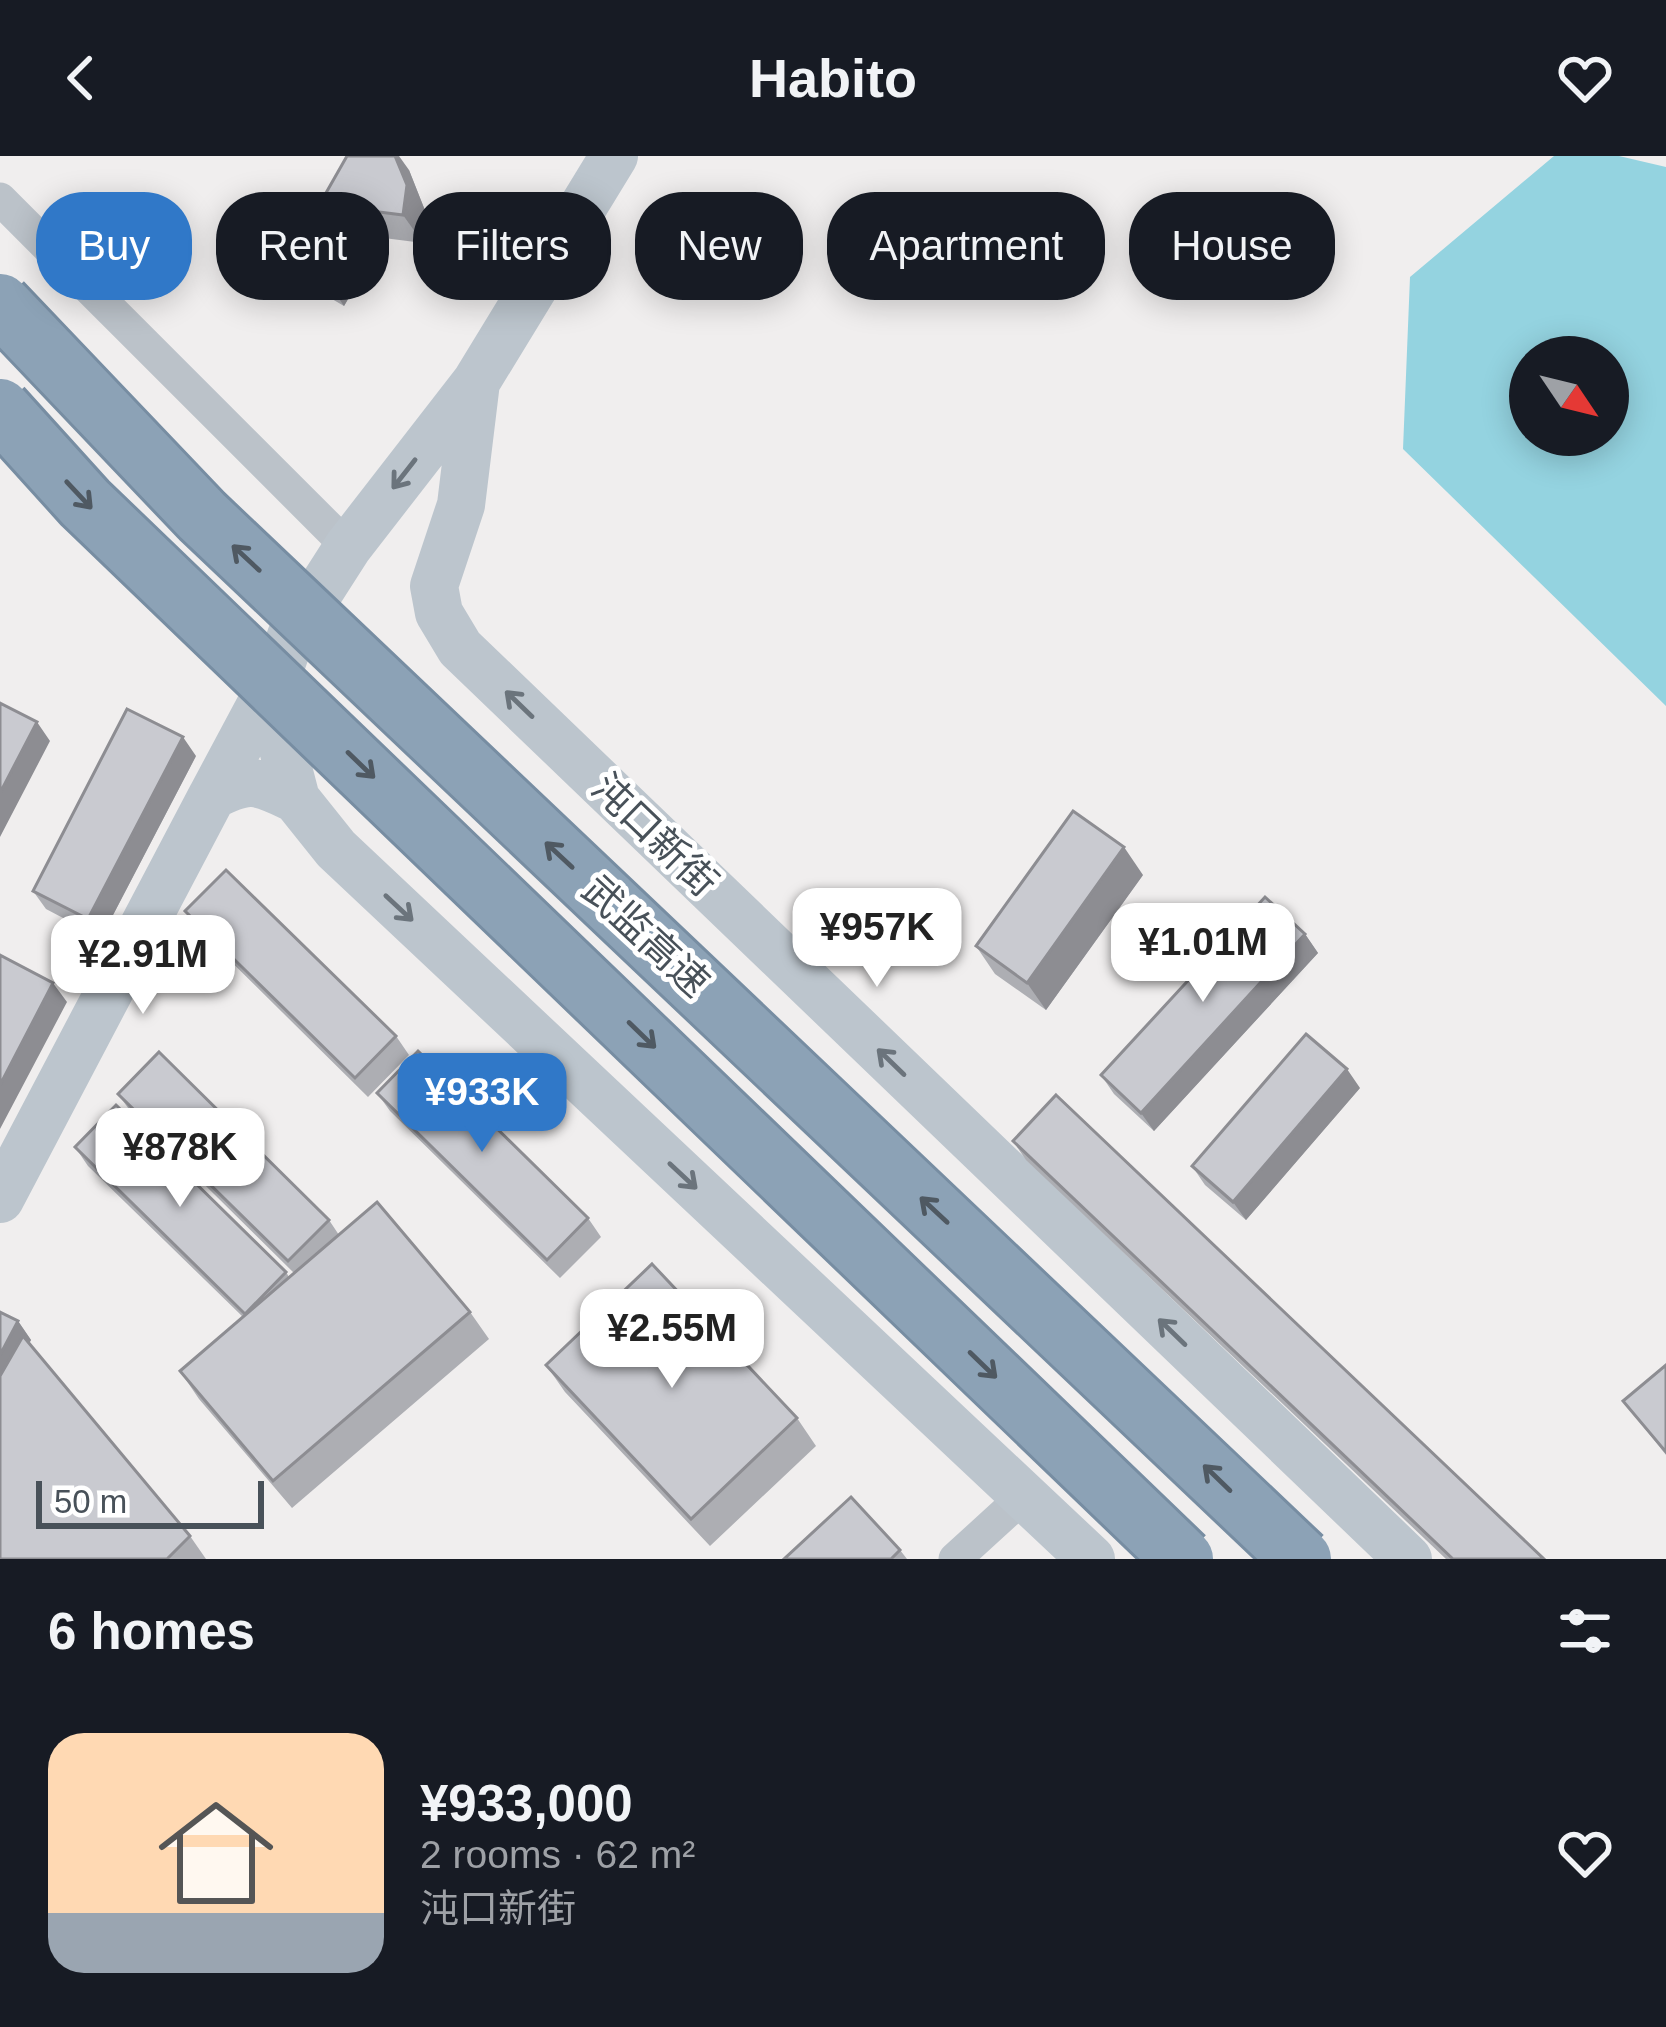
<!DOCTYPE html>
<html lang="en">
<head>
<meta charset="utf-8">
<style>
  :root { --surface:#171b24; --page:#242831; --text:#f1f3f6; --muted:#9ea1a6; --line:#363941; --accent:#3078c8 }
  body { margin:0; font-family:Helvetica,"Noto Sans SC",sans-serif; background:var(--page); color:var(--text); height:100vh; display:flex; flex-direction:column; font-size:45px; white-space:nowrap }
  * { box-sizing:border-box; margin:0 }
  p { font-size:39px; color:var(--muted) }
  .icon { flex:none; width:66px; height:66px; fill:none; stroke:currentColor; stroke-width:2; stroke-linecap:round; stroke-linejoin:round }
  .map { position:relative; height:1403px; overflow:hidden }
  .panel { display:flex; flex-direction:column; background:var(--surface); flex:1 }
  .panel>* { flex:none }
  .banner { position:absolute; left:36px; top:36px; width:1596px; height:108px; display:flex; gap:24px }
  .needle { width:78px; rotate:125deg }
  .fabs { position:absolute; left:1509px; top:180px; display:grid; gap:24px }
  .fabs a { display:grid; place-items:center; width:120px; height:120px; border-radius:50%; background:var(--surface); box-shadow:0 6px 30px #0003; font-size:60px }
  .scale { position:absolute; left:36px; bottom:30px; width:228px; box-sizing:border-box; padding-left:12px; border:6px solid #485159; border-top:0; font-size:33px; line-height:42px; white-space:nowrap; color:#485159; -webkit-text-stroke:9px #fff; paint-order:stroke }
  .price { position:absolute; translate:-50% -102px; padding:0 27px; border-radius:24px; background:#fff; color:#222; font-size:39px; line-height:78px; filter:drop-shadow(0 3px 6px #0008) }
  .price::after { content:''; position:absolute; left:50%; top:72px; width:36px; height:27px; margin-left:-18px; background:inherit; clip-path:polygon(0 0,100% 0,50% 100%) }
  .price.selected { background:var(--accent); color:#fff }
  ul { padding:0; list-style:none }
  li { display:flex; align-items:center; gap:36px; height:300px; padding:0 48px }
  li+li { border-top:3px solid var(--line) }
  li span { display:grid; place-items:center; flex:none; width:336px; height:240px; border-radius:36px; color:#555 }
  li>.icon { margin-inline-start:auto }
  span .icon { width:144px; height:144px; fill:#fffc; stroke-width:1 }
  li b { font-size:51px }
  h2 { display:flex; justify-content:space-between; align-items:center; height:144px; padding:0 48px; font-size:51px }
  .chip { padding:0 42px; border-radius:48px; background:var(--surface); box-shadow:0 6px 30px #0003; font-size:42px; line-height:108px }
  .chip.selected { background:var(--accent); color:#fff }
  header { display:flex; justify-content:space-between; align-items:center; height:156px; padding:0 48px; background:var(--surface); font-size:54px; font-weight:600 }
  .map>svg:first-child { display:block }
</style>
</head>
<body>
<header><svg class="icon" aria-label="back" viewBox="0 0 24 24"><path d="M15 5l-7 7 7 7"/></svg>Habito<svg class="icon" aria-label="heart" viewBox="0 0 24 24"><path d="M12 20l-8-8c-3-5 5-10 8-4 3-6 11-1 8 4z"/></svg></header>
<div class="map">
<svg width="1666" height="1403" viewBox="0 0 1666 1403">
  <rect width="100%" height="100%" fill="#f0eeee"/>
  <!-- water -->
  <path fill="#94d3e0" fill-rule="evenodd" d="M1554 0H1619L1666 11V550L1403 293 1410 121ZM1530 201H1608V279H1530Z"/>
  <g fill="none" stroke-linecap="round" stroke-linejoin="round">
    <!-- street -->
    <path stroke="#bbc2c9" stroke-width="33" d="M0 43 348 391
      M955 1403 1024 1340"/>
    <!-- secondary -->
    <path stroke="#bcc5cd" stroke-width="48" d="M614 0 476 226 348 391 291 480 280 512 276 566 296 643 336 693 1091 1403
      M476 226 461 349 434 430 439 457 460 492 1408 1403
      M275 522 212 640C251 620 257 625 296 643
      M0 1043 212 640"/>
    <!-- highway-bridge casing -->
    <g stroke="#778da2" stroke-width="66" stroke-linecap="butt">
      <path id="highway-bridge" d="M0 148 202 360 1301 1403
        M0 253 85 347 1183 1403"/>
    </g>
    <!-- highway-bridge -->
    <use href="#highway-bridge" stroke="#8ca2b6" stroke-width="60"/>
  </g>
  <!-- wall -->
  <path fill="#adaeb3" d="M409 14 426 57 423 87 384 82 344 150 308 129 289 102Z
    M196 600 101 782 46 753 33 735Z
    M1143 719 1046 854 995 818 976 790Z
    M185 755 396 880 409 899 368 941 199 774Z
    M1305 778 1318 797 1154 975 1114 938 1101 919Z
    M1360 932 1246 1064 1205 1029 1192 1010Z
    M377 937 588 1062 601 1081 560 1122 390 955Z
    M118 938 329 1064 339 1079 470 1156 489 1183 292 1352 199 1243 180 1215 243 1161 88 1010 75 991 286 1116 289 1121 294 1117 131 956Z
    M1013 985 1544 1403H1446L1026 1004Z
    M18 1165 31 1184 29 1187 190 1380 206 1403H0Z
    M546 1209 797 1262 816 1290 710 1390 565 1236Z
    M1666 1209V1299L1623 1245Z
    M900 1394 907 1403H784Z"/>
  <!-- shaded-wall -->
  <path fill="#8d8d92" d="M395 0H399L409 14 426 57 423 87 403 59Z
    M364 54 384 82 344 150 325 122Z
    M37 566 50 585 0 681V637Z
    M183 581 196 600 101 782 88 763Z
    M1124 691 1143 719 1046 854 1027 827Z
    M1305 778 1318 797 1154 975 1141 957Z
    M53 827 67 846 0 973V929Z
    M1347 913 1360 932 1246 1064 1233 1046Z
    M18 1165 31 1184 0 1243V1199Z"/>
  <!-- building -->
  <path fill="#c9cad0" stroke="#8d8d92" stroke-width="3" d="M347 0H395L407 29 403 59 364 54 325 122 289 102Z
    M0 547 37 566 0 637Z
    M127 553 183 581 88 763 33 735Z
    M1073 655 1124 691 1027 827 976 790Z
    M226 714 396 880 355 922 185 755Z
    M1265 741 1305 778 1141 957 1101 919Z
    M0 799 53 827 0 929Z
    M1306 878 1347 913 1233 1046 1192 1010Z
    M418 895 588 1062 547 1104 377 937Z
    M159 896 329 1064 288 1105 118 938Z
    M1056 939 1544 1403H1453L1013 985Z
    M116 949 286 1116 245 1158 75 991Z
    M377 1046 470 1156 273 1325 180 1215Z
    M652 1108 797 1262 691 1363 546 1209Z
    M0 1156 18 1165 0 1199Z
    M23 1180 190 1380 167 1403H0V1220Z
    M1666 1209V1296L1623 1245Z
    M851 1341 900 1394 891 1403H784Z"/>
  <!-- one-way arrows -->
  <defs><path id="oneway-shaft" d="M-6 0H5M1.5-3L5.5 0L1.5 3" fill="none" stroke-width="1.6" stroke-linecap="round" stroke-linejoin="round" transform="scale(3)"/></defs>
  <g stroke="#6b747c">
    <use href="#oneway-shaft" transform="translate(404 318) rotate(128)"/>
    <use href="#oneway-shaft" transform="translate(519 548) rotate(-136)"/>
    <use href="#oneway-shaft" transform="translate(399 752) rotate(43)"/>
    <use href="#oneway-shaft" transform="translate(891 906) rotate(-136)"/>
    <use href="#oneway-shaft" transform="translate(683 1020) rotate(43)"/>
    <use href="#oneway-shaft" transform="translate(1172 1176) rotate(-136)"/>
  </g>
  <g stroke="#4f5962">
    <use href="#oneway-shaft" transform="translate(79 339) rotate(47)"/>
    <use href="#oneway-shaft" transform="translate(246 402) rotate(-137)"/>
    <use href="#oneway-shaft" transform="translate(361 609) rotate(44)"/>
    <use href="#oneway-shaft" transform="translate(559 699) rotate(-137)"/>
    <use href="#oneway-shaft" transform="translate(642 879) rotate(44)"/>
    <use href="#oneway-shaft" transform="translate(934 1054) rotate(-137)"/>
    <use href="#oneway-shaft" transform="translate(983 1209) rotate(44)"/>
    <use href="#oneway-shaft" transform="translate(1217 1322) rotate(-136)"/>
  </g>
  <g text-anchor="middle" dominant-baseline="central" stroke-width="10" stroke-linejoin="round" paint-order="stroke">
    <!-- street labels -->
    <g font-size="39" fill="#485159" stroke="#fff">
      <text transform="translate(655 679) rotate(44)">沌口新街</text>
      <text transform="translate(646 780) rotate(43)">武监高速</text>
    </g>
  </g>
</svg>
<div class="fabs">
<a><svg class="needle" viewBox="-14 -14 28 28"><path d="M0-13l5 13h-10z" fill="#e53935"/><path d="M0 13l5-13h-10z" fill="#9ea1a6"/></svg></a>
</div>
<div class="scale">50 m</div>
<b class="price" style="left:877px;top:834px">¥957K</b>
<b class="price" style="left:1203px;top:849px">¥1.01M</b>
<b class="price" style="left:143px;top:861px">¥2.91M</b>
<b class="price selected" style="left:482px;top:999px">¥933K</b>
<b class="price" style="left:180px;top:1054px">¥878K</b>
<b class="price" style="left:672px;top:1235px">¥2.55M</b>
<div class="banner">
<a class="chip selected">Buy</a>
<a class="chip">Rent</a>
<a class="chip">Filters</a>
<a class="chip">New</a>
<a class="chip">Apartment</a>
<a class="chip">House</a>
</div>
</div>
<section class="panel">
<h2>6 homes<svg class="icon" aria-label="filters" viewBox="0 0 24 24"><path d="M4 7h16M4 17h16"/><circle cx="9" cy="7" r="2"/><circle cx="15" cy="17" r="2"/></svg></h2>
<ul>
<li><span style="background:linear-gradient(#ffd9b3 75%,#9aa5b1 0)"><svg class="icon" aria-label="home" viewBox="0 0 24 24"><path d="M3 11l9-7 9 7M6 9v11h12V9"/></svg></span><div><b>¥933,000</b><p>2 rooms · 62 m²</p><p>沌口新街</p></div><svg class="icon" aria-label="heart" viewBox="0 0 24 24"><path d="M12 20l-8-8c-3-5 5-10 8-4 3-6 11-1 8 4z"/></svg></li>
</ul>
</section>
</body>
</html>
